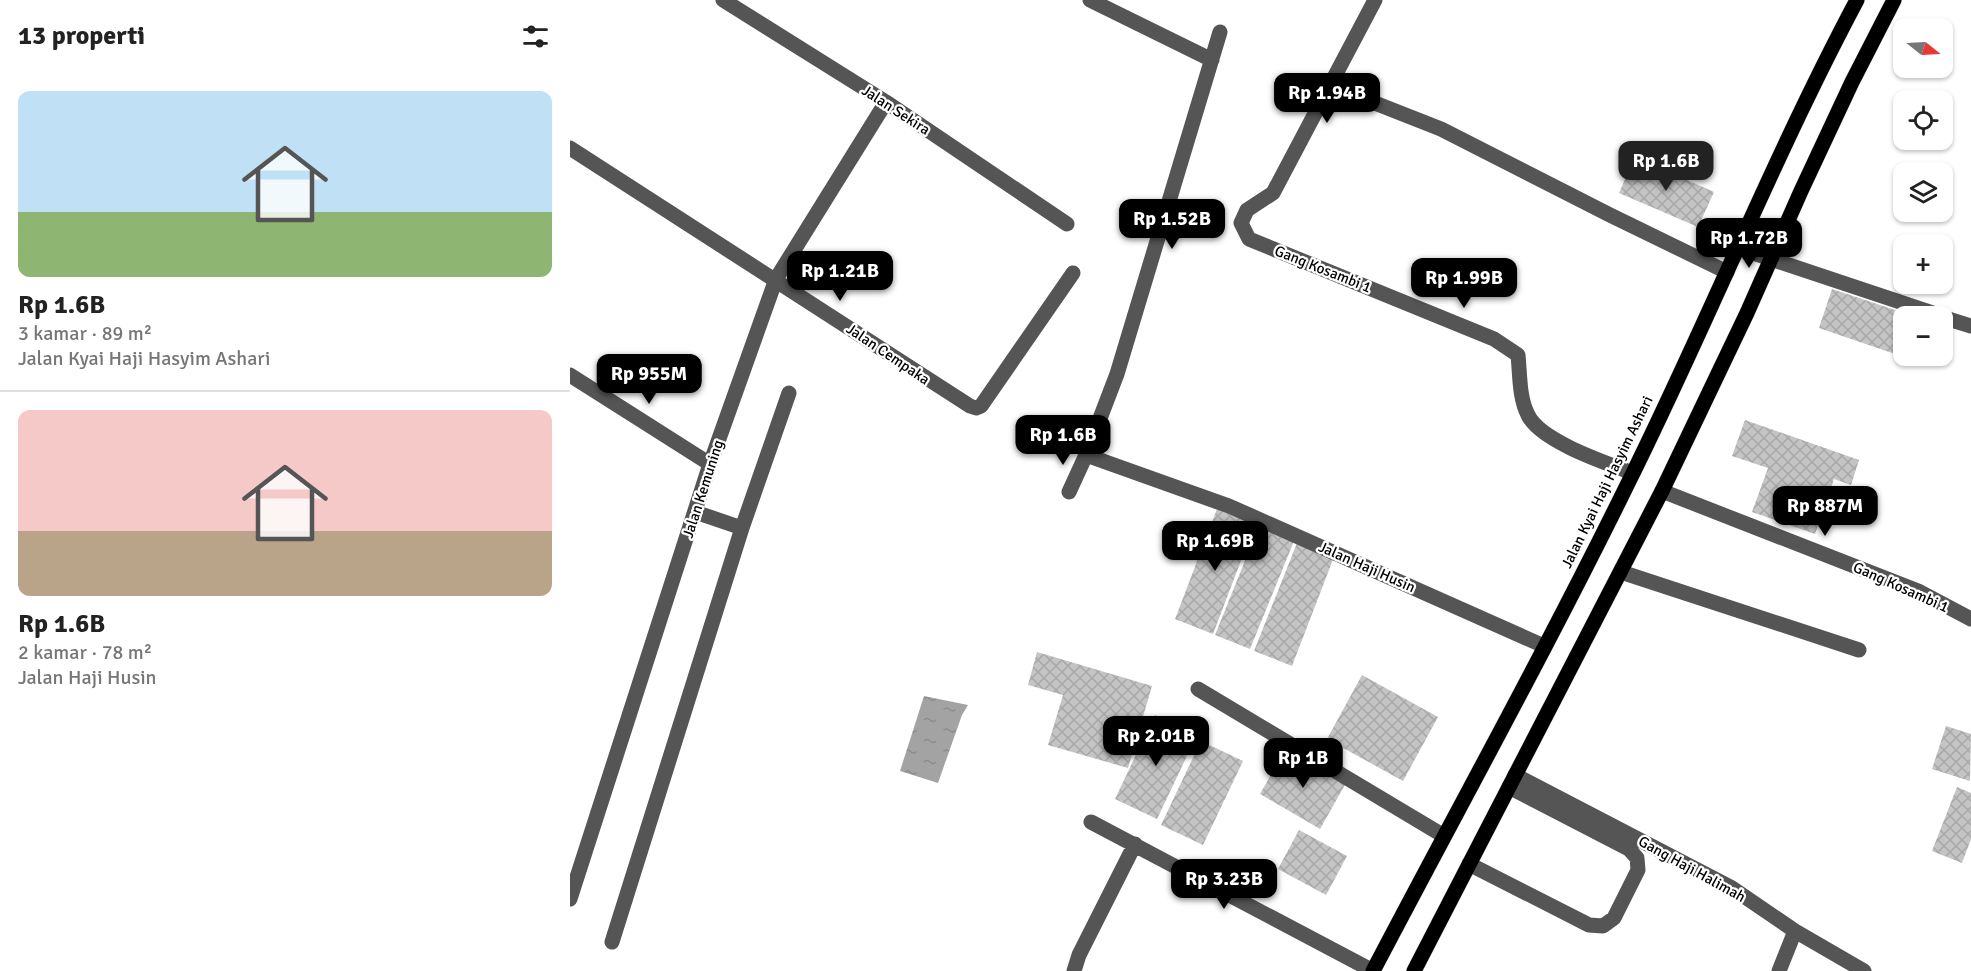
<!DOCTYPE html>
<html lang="id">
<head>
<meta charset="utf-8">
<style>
  :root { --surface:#fff; --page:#f2f2f2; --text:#222; --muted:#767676; --line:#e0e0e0; --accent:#000 }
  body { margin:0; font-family:Signika,sans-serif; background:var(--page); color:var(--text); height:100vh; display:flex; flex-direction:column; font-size:22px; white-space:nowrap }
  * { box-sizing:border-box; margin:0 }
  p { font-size:20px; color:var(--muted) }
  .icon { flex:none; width:33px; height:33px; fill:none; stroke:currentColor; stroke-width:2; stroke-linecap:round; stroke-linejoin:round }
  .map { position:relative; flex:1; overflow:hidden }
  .sheet { display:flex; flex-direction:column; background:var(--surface); width:570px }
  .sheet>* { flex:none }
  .needle { width:39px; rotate:108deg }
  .buttons { position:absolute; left:1323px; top:18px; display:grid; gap:12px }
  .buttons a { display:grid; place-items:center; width:60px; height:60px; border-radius:12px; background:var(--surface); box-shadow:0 2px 4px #0004; font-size:30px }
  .price { position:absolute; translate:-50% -51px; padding:0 14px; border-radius:12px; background:var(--accent); color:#fff; font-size:20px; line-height:39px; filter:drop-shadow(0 2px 3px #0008) }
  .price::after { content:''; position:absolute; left:50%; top:36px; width:18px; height:14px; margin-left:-9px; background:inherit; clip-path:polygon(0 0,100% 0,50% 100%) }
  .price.selected { background:#222; color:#fff }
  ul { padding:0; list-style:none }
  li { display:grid; align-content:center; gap:12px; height:318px; padding:0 18px }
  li+li { border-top:2px solid var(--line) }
  li span { display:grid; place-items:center; height:186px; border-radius:12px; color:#555 }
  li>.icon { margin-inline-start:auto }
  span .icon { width:108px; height:108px; fill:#fffc; stroke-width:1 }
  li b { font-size:26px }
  h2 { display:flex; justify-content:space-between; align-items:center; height:72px; padding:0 18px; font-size:26px }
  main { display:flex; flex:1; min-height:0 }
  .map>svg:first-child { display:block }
</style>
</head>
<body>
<main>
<section class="sheet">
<h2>13 properti<svg class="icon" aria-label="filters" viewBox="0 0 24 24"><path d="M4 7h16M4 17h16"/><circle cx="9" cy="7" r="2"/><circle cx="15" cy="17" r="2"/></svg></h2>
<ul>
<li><span style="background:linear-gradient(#bfe0f5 65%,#8fb573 0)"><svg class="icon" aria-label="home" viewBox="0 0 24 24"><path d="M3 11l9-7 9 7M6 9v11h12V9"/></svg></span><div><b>Rp 1.6B</b><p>3 kamar · 89 m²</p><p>Jalan Kyai Haji Hasyim Ashari</p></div></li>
<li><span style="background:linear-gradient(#f6c9c9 65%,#b9a48a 0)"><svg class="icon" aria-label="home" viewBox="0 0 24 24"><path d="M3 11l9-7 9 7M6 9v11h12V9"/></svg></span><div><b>Rp 1.6B</b><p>2 kamar · 78 m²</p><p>Jalan Haji Husin</p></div></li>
</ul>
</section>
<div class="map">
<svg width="1401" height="971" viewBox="0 0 1401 971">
  <defs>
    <pattern id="water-ripples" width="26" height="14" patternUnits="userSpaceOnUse" patternTransform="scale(1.5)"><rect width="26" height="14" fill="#a3a3a3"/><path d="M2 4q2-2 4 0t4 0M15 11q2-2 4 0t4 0" fill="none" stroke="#8b8b8b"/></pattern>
    <pattern id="building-cross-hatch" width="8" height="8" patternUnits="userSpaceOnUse" patternTransform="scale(1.5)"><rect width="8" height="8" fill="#c4c4c4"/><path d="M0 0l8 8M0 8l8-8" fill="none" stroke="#a7a7a7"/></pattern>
  </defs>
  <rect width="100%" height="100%" fill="#fff"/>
  <!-- water -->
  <path fill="url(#water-ripples)" d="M354 696 398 705 392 715 368 783 330 771Z"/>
  <!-- building -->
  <path fill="url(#building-cross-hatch)" d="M1065 157 1144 192 1128 227 1049 193Z
    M1262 289 1343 316H1334V356H1361L1357 365 1249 328Z
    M1175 420 1289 460 1281 485 1264 479 1245 534 1182 512 1198 468 1162 456Z
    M647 509 685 524 643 634 605 619Z
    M689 526 724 541 680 649 645 635Z
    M727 543 764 557 722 666 684 651Z
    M467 652 582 686 558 768 478 745 493 695 458 685Z
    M792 675 868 717 833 781 757 739Z
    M585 715 627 735 587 819 545 799Z
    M1376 726 1401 734 1400 781 1362 769Z
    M631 741 673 761 633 845 591 825Z
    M716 748 776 783 750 829 690 794Z
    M1387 787 1401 793V839L1392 863 1362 851Z
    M729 830 777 856 756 895 708 869Z"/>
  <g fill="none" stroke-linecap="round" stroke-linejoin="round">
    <!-- major casing -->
    <g stroke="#dbdbdb" stroke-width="16">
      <path id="major" d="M803 971C890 805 981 641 1063 473 1140 317 1205 154 1287 0
        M844 971 1092 491 1177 313 1231 191 1282 82 1324 0"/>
    </g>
    <!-- minor -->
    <path stroke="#555" stroke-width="15" d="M153 0 316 102 497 224
      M520 0 642 60
      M805 0 703 193 677 210 671 223 679 239 924 339 948 355C950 374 949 398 958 415 970 441 1036 463 1063 473
      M759 85 871 129 1040 215 1157 272
      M0 148 400 406 406 408 411 406 503 273
      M1168 248 1372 316
      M1372 317 1401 326
      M0 375 140 464
      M516 455 659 506 974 646
      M1092 491 1348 591 1401 619
      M499 492 516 455 547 374 650 32
      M125 512 172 528
      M1051 572 1289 650
      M628 689 874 836
      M945 775 1162 888 1225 931 1294 971
      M521 822 803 971
      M899 864 1019 925 1033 926 1044 918 1068 870 1067 858 1059 849 939 787
      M0 899 140 464 206 279 316 102
      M42 942 172 528 219 393
      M504 971 509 955 565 844
      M1209 971 1225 931"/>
    <!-- major -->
    <use href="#major" stroke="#000" stroke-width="15"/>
  </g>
  <g text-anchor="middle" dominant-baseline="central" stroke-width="4.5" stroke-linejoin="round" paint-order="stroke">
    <!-- street labels -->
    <g font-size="15" fill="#000" stroke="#fff">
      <text transform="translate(326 110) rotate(33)">Jalan Sekira</text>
      <text transform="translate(753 269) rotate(22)">Gang Kosambi 1</text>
      <text transform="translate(318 354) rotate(34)">Jalan Cempaka</text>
      <text transform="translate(1037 482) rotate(-64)">Jalan Kyai Haji Hasyim Ashari</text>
      <text transform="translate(133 489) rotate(-72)">Jalan Kemuning</text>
      <text transform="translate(797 567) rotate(24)">Jalan Haji Husin</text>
      <text transform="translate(1331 587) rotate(24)">Gang Kosambi 1</text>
      <text transform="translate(1122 869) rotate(29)">Gang Haji Halimah</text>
    </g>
  </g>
</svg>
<div class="buttons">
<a><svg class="needle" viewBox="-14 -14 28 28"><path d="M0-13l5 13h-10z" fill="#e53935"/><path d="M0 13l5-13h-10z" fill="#767676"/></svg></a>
<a><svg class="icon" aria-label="locate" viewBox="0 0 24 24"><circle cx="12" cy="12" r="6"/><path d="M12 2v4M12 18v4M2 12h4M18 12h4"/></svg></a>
<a><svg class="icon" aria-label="layers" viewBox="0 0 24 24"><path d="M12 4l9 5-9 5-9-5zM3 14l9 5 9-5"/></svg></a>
<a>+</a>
<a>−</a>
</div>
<b class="price" style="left:757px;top:124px">Rp 1.94B</b>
<b class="price selected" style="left:1096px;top:192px">Rp 1.6B</b>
<b class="price" style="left:602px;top:250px">Rp 1.52B</b>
<b class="price" style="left:1179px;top:269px">Rp 1.72B</b>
<b class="price" style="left:270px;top:302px">Rp 1.21B</b>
<b class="price" style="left:894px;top:309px">Rp 1.99B</b>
<b class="price" style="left:79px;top:405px">Rp 955M</b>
<b class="price" style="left:493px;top:466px">Rp 1.6B</b>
<b class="price" style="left:1255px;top:537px">Rp 887M</b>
<b class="price" style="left:645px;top:572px">Rp 1.69B</b>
<b class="price" style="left:586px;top:767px">Rp 2.01B</b>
<b class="price" style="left:733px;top:789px">Rp 1B</b>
<b class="price" style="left:654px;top:910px">Rp 3.23B</b>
</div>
</main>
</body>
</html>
